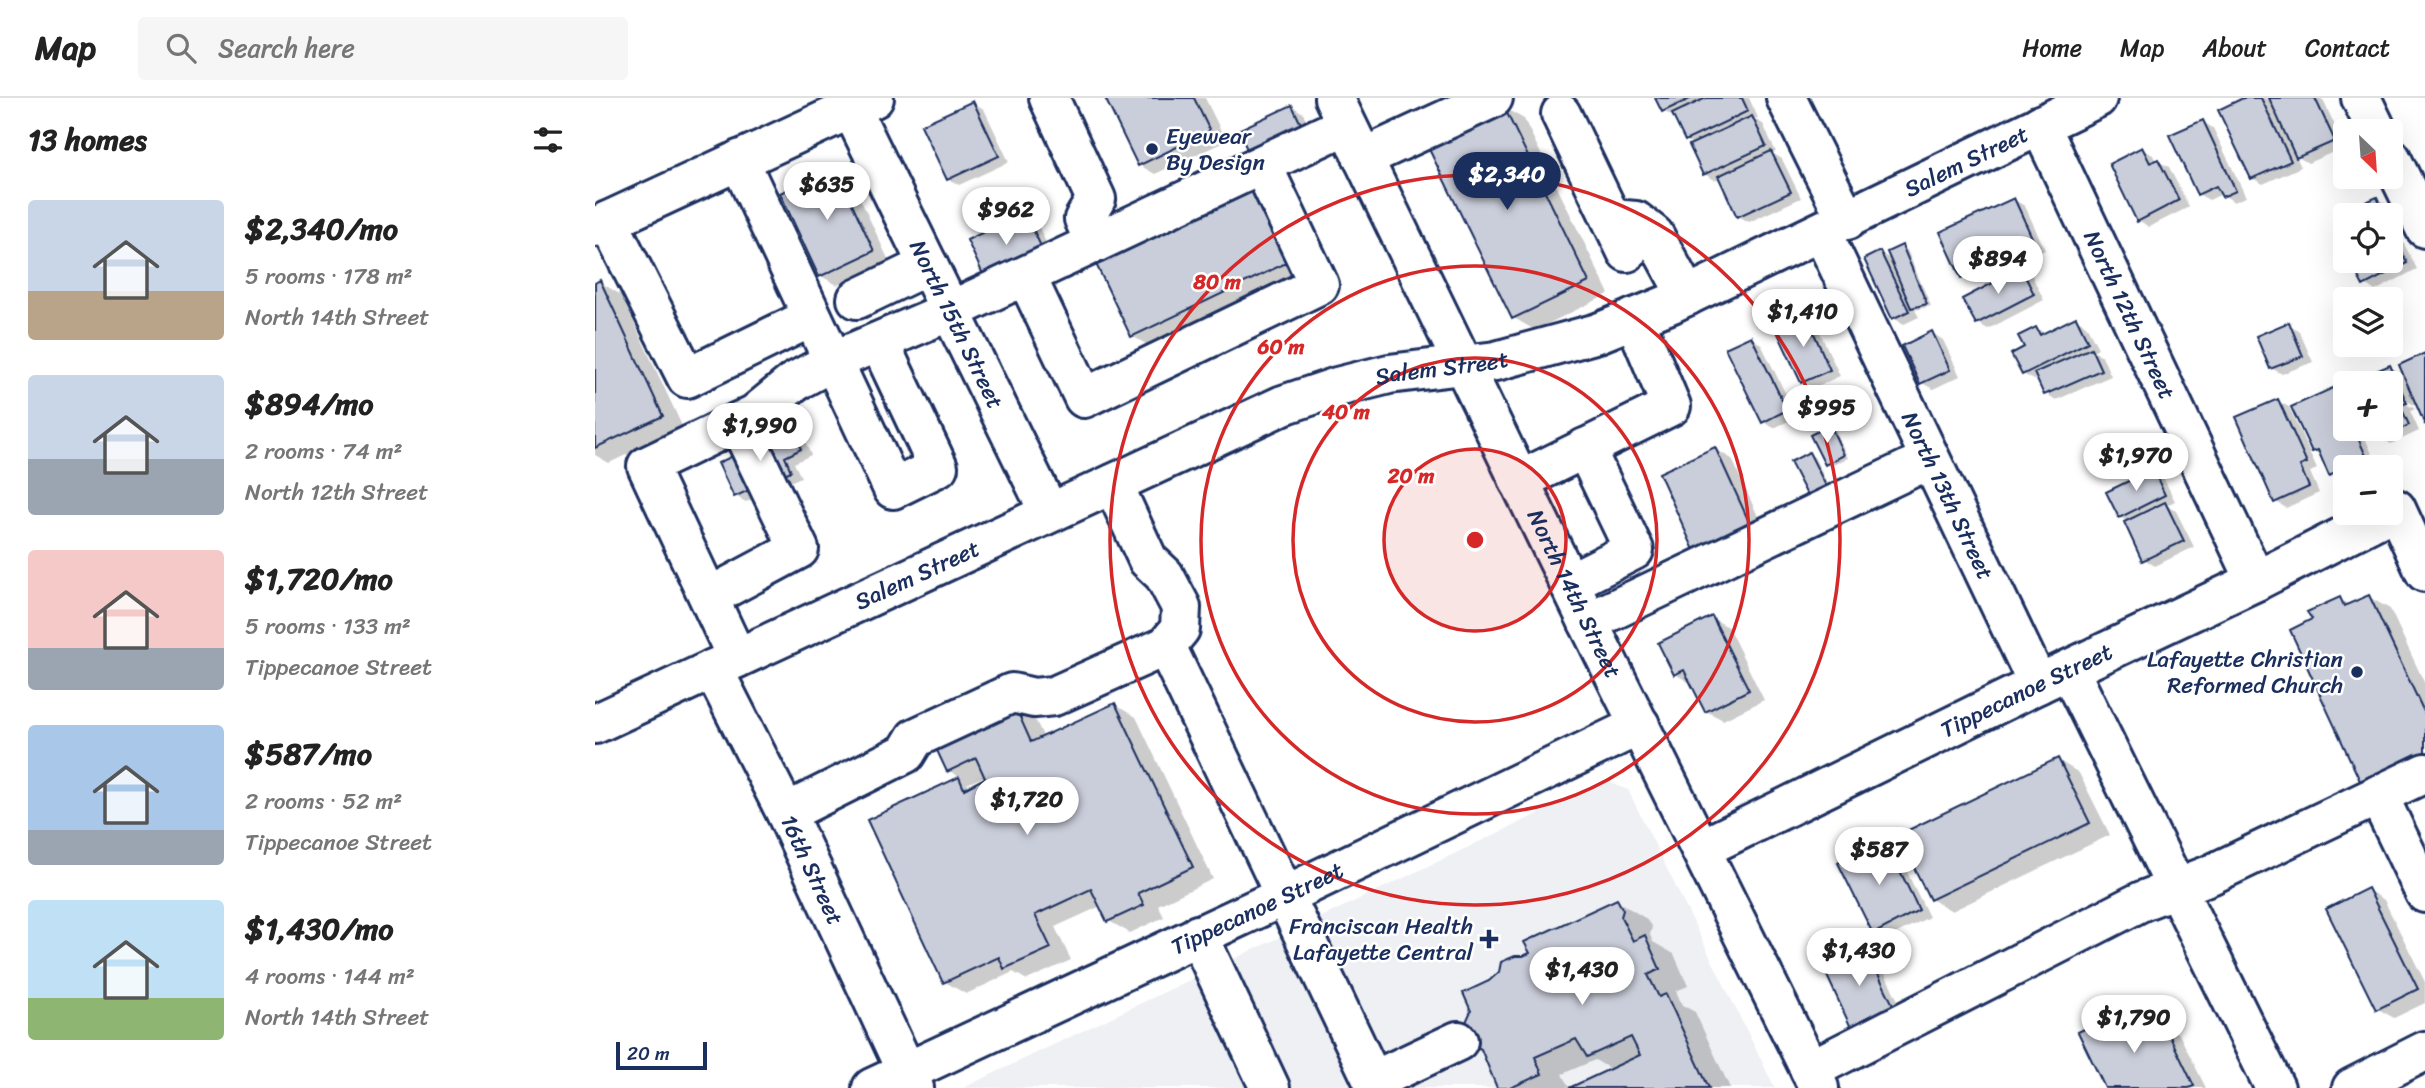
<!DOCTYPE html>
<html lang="en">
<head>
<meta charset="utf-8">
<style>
  :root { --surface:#fff; --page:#f6f6f6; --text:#222; --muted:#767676; --line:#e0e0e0; --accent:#1b2f5e }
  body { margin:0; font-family:Sriracha,sans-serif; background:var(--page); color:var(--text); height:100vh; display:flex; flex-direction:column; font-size:26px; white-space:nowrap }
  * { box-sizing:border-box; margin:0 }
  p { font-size:23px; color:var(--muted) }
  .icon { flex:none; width:38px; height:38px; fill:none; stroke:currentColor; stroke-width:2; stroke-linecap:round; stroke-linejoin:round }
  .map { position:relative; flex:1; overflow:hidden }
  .drawer { display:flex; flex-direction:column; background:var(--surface); width:595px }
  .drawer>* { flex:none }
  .needle { width:46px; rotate:155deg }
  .tools { position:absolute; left:1738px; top:21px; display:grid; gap:14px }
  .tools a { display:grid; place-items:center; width:70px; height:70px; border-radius:7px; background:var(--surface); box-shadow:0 7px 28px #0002; font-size:35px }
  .scale { position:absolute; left:21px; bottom:18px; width:91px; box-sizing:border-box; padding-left:7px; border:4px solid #1b2f5e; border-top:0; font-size:19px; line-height:24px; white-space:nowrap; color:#1b2f5e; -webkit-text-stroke:5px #fff; paint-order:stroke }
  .price { position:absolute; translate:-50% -60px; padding:0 16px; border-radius:24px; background:#fff; color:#222; font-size:23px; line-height:46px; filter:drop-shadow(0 2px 4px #0008) }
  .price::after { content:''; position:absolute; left:50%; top:42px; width:21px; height:16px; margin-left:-10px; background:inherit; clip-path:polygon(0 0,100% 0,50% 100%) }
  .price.on { background:var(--accent); color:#fff }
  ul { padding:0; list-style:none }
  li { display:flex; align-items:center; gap:21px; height:175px; padding:0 28px }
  li span { display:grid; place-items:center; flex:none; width:196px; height:140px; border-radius:7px; color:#555 }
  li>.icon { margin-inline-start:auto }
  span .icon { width:84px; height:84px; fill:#fffc; stroke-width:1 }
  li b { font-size:30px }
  h2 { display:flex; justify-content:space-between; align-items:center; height:84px; padding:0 28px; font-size:30px }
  header { display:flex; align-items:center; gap:42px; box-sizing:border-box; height:98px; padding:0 35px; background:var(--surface); border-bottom:2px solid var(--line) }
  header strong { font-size:33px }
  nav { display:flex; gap:38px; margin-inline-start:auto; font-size:24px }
  .search { width:490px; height:63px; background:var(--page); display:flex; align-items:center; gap:18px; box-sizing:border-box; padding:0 24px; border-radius:7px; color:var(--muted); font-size:26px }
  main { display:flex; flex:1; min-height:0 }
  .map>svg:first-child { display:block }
</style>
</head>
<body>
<header>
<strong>Map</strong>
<div class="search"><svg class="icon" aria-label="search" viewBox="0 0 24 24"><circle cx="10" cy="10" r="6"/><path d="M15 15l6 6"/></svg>Search here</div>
<nav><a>Home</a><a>Map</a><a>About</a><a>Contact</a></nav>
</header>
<main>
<section class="drawer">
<h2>13 homes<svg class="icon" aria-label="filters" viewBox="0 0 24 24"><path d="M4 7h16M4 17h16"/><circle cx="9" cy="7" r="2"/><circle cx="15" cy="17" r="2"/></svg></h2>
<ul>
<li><span style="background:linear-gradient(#c9d6e8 65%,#b9a48a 0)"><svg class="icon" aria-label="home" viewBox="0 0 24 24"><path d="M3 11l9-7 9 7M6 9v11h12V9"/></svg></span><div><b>$2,340/mo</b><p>5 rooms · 178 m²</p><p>North 14th Street</p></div></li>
<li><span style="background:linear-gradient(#c9d6e8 60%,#9aa5b1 0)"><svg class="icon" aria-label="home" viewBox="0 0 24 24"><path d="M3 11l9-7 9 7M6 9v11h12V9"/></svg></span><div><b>$894/mo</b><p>2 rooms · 74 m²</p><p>North 12th Street</p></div></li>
<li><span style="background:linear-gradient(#f6c9c9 70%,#9aa5b1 0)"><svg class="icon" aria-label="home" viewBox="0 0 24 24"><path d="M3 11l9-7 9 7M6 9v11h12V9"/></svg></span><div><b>$1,720/mo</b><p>5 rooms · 133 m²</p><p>Tippecanoe Street</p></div></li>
<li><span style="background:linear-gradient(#a9c7e8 75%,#9aa5b1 0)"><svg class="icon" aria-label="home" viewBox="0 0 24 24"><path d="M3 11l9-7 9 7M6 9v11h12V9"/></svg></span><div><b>$587/mo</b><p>2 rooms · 52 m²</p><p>Tippecanoe Street</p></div></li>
<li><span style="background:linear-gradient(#bfe0f5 70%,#8fb573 0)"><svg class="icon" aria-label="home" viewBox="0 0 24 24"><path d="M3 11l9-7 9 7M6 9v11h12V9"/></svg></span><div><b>$1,430/mo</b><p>4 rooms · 144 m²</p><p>North 14th Street</p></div></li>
</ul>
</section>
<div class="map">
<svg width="1830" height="990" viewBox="0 0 1830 990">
  <rect width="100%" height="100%" fill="#fff"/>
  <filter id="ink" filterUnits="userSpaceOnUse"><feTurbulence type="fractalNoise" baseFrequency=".0143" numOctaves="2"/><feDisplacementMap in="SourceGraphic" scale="14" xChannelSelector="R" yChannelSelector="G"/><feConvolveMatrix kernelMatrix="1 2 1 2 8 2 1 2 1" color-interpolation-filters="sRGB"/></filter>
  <g filter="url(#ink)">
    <!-- built -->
    <path fill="#eff0f4" d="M1012 683 1033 692 1180 990H368Z"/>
    <!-- shadow -->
    <path fill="#0003" fill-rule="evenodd" d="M512 0H610L631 43 560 76 544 67Z
      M1062 0H1154L1163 20 1159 21 1168 26 1181 54 1177 55 1187 61 1206 100 1154 124 1143 118 1126 80 1120 82 1109 76 1099 47 1091 42 1079 19 1068 13Z
      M1652 0H1670L1678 4 1676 0H1725L1728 2 1750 49 1713 65 1701 58 1706 69 1668 86 1657 80Z
      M378 5 389 11 414 64 364 87 353 81Z
      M697 8 708 15 721 43 669 67Z
      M908 9 929 21 1014 196 940 232 919 220Z
      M1608 24 1618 30 1651 99 1639 104 1627 96 1614 102 1603 96Z
      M1547 51 1558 57 1561 64 1563 63 1574 69 1594 109 1554 129 1543 122Z
      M240 71 256 81 294 163 242 187 226 178Z
      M655 92 676 104 712 177 558 250 537 238Z
      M1782 101 1793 107 1804 133 1796 137V117L1750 119 1748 115Z
      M1419 102 1430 108 1450 152 1379 185 1368 179Z
      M430 116 441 123 460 164 404 190Z
      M1799 140 1809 146 1822 171 1780 193 1770 186 1757 163H1796V142Z
      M1307 149 1312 152 1336 208 1320 212 1324 219 1309 226 1298 220 1285 155 1297 162Z
      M1426 172 1437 178 1449 202 1393 231 1382 225Z
      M5 184 26 197 88 330 14 365 0 357V187Z
      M1210 219 1221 226 1245 278 1218 290 1207 284Z
      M1481 221 1491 227 1503 250 1498 253 1507 258 1516 278 1461 302 1451 296 1444 280 1439 282 1428 276 1431 250 1441 230 1451 236Z
      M1694 226 1704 233 1718 264 1687 276 1676 270Z
      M1337 235 1348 242 1365 278 1338 291 1327 285Z
      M1156 240 1166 246 1202 319 1179 330 1168 324Z
      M1830 257V323L1825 310 1805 299 1803 302 1820 311 1815 313 1824 333 1796 346 1785 339 1781 331H1796V285H1757L1795 269 1810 277Z
      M1740 291 1750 297V331H1766L1782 367 1776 369H1750V381L1747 383 1736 376 1728 358 1718 353Z
      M1683 303 1694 309 1722 371 1715 374 1724 395 1691 410 1680 403Z
      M1235 329 1240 332 1253 360 1236 368 1231 365Z
      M197 332 208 339 216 357 199 365 206 379 151 404 140 398Z
      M1120 351 1137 361 1171 436 1117 460 1101 451Z
      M1214 356 1219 359 1235 391 1218 399 1213 396Z
      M1558 373 1568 379 1580 403 1572 407 1581 413 1599 449 1560 468 1549 461 1534 424 1525 419Z
      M1774 499 1795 511 1830 586V677L1719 522 1745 501 1755 507Z
      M1117 520 1133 529 1169 602 1128 622 1111 613 1097 586 1080 576Z
      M520 607 541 619 618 781 563 807 569 819 535 835 514 823 506 808 460 829 476 862 432 882 418 874 371 896 350 884 274 723 366 680 353 672 420 610 441 623 449 640ZM391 677 393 681 378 689 372 686Z
      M1463 662 1484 675 1515 737 1357 813 1336 801Z
      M1289 744 1300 750 1334 819 1290 841 1279 834Z
      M1773 792 1789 802 1830 884V905L1799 920 1783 911Z
      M1022 803 1050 820 1057 829 1055 837 1058 844 1079 856 1093 888 1081 893 1087 907 1100 914 1135 990H979L1017 972 1000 962 967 976 974 990H904L895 884 928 860Z
      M1269 849 1280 855 1311 919 1271 939Z
      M1527 915 1543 924 1547 922 1561 930 1568 926 1584 936 1611 990H1512Z"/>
    <!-- building -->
    <path fill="#caceda" stroke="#1b2f5e" stroke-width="2" d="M510 0H599L615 33 543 68Z
      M1060 0H1097L1067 14Z
      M1111 0H1147L1153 13 1090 43 1077 16Z
      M1648 0H1666L1696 63 1656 81 1623 12Z
      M1674 0H1720L1740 43 1701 60Z
      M378 3 404 58 352 82 326 27Z
      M697 7 711 37 657 62 643 32Z
      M908 7 994 184 917 221 831 45Z
      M1157 18 1171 48 1108 77 1094 47Z
      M1608 22 1641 93 1627 99 1621 88 1602 97 1574 37Z
      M1547 49 1555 65 1563 61 1584 102 1542 124 1514 66Z
      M1176 53 1196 94 1142 119 1123 78Z
      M240 69 279 153 224 179 185 95Z
      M655 90 691 165 536 239 500 164Z
      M1782 99 1790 117H1750V123L1746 115Z
      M1419 100 1440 146 1366 180 1345 134Z
      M430 114 450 157 392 185 372 142Z
      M1799 138 1812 165 1768 188 1755 163H1796V140Z
      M1307 147 1332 206 1316 210 1292 154Z
      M1285 153 1314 213 1297 221 1269 161Z
      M1426 170 1439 196 1381 226 1367 201Z
      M5 182 68 318 0 350V185Z
      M1211 217 1235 272 1206 285 1181 231Z
      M1481 219 1493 244 1427 277 1416 256 1429 249 1423 238 1441 229 1445 237Z
      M1694 224 1708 258 1675 271 1661 238Z
      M1337 233 1355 272 1325 286 1307 248Z
      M1156 238 1192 312 1167 325 1130 250Z
      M1496 250 1506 272 1449 297 1439 275Z
      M1830 255V327L1804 267Z
      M1795 267 1812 305 1805 307 1814 327 1784 341 1779 331H1796V285H1753Z
      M1740 289 1750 312V331H1759L1772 360 1734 378 1723 352 1717 354 1696 309Z
      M1683 301 1712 365 1705 368 1714 389 1679 405 1641 319Z
      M1235 327 1249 357 1230 367 1215 337Z
      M197 330 206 351 190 359 196 373 139 399 123 365Z
      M1120 349 1155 426 1099 452 1064 375Z
      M1214 354 1231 388 1212 397 1195 364Z
      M1558 371 1570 397 1524 420 1511 394Z
      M1570 404 1589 443 1547 463 1529 424Z
      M1774 497 1830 616V655L1766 685 1695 532 1717 521 1712 514 1745 499 1749 508Z
      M1117 518 1154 592 1110 614 1089 572 1079 577 1063 545Z
      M520 605 598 769 543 795 549 807 512 824 496 791 440 817 456 850 409 871 404 859 348 885 272 722 364 679 369 691 390 680 381 660 352 674 339 646 420 608 436 644Z
      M1463 660 1495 725 1335 802 1303 737Z
      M1290 742 1324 812 1278 836 1243 765Z
      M1773 790 1823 891 1781 912 1731 811Z
      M1022 801 1028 812 1026 819 1038 843 1050 837 1065 871 1053 877 1064 899 1071 896 1114 990H974L1045 957 1036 939 992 959 981 941 940 959 947 976 915 990H902L886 951 882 949 871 924 876 913 868 895 894 883 904 874 906 864 920 858H928L935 855 929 844Z
      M1269 847 1301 913 1258 934 1227 867Z
      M1527 913 1533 927 1548 920 1553 932 1568 924 1599 988 1594 990H1510L1483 934Z"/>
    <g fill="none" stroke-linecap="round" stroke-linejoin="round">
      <!-- minor casing -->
      <g stroke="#1b2f5e" stroke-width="44">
        <g id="minor">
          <path id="s1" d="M251 0 454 414"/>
          <path d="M454 0 501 101 489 121 500 145"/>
          <path id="s2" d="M739 0 993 524 1224 990"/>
          <path d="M1191 0 1252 122"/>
          <path d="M1766 0 1782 33"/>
          <path d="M966 16 1032 154"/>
          <path id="s3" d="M1445 27 1661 483"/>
          <path d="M768 60 898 0"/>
          <path d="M1796 60 1830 130"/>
          <path d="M144 62 298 391 343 369 284 244"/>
          <path d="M1017 121 1041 123 1059 137 1092 198"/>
          <path d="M13 123 92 280 217 219"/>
          <path id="s4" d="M1227 134 1443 586"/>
          <path d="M431 178 489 300 724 187 667 67"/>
          <path d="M262 201 333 167"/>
          <path d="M924 383 1076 308 1039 220"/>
          <path d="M1801 411 1830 474"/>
          <path d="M974 485 1039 452 990 350"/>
          <path d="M114 499 204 451 143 324"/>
          <path d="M993 524 1335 361"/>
          <path d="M571 548 778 983 863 943"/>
          <path d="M142 560 52 368 160 316 199 284 238 263 355 213 751 27"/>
          <path id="s5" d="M118 571 191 715 319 990"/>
          <path d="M1474 572 1680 990"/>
          <path d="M1783 697 1830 795"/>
          <path d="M191 715 311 655 320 640 417 595 439 600 459 598 571 548 585 531 586 509 569 477 553 462 518 386"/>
          <path id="s6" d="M1106 751 1443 586 1661 483 1794 415"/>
          <path d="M603 837 675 990"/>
          <path d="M1215 972 1547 803 1615 777 1830 675"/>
          <path id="s7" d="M277 990 689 798 1045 627"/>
          <path d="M1757 990 1830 953"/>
        </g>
      </g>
      <!-- major casing -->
      <g stroke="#1b2f5e" stroke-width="44">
        <g id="major">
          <path d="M0 129 279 0"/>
          <path id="s8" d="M0 626 688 307 742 289 794 276 901 263 1003 235 1077 205 1502 0"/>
        </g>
      </g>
      <!-- minor -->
      <use href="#minor" stroke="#fff" stroke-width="38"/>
      <!-- major -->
      <use href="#major" stroke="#fff" stroke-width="38"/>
    </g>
  </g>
  <!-- distance rings -->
  <circle cx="880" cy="442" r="91" fill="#d62828" fill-opacity=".12"/>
  <g fill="none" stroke="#d62828" stroke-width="3.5">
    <circle cx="880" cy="442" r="91"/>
    <circle cx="880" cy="442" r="182"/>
    <circle cx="880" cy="442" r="274"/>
    <circle cx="880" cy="442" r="365"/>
  </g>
  <!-- markers -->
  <g fill="#1b2f5e" stroke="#fff" stroke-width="2.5">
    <circle cx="557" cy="51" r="7"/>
    <circle cx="1762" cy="574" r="7"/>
    <path d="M890.5 830.5h7v7h7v7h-7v7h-7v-7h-7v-7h7z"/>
  </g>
  <g text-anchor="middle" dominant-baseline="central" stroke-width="5" stroke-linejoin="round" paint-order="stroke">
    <!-- poi labels -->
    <g font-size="23" fill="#1b2f5e" stroke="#fff" text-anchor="end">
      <text x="571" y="38" text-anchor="start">Eyewear<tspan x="571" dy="26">By Design</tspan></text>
      <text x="1748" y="561">Lafayette Christian<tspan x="1748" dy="26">Reformed Church</tspan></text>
      <text x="878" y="828">Franciscan Health<tspan x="878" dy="26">Lafayette Central</tspan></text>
    </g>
    <!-- street labels -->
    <g font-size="23" fill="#1b2f5e" stroke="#fff">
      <text stroke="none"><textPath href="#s8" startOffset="1489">Salem Street</textPath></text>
      <text stroke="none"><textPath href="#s3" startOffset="210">North 12th Street</textPath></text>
      <text stroke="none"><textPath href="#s1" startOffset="252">North 15th Street</textPath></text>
      <text stroke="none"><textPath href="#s8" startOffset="922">Salem Street</textPath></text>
      <text stroke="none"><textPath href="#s4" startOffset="292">North 13th Street</textPath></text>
      <text stroke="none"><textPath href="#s8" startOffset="355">Salem Street</textPath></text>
      <text stroke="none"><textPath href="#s2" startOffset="551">North 14th Street</textPath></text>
      <text stroke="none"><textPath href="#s6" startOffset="362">Tippecanoe Street</textPath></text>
      <text stroke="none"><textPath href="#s5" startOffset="224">16th Street</textPath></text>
      <text stroke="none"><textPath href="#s7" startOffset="425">Tippecanoe Street</textPath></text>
    </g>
  </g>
  <circle cx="880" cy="442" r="10" fill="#d62828" stroke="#fff" stroke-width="3.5"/>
  <g font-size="21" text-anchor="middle" font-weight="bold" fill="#d62828" stroke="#fff" stroke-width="5" stroke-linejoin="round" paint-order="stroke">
    <text x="622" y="191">80 m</text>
    <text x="686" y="256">60 m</text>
    <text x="751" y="321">40 m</text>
    <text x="816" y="385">20 m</text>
  </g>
</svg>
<div class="tools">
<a><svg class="needle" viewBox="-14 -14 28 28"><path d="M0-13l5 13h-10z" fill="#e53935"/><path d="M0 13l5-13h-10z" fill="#767676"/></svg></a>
<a><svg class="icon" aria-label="locate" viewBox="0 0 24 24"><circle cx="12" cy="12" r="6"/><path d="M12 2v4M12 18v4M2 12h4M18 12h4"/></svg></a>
<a><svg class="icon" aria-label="layers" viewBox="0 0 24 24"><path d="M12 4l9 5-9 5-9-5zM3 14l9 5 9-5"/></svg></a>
<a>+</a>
<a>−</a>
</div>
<div class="scale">20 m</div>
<b class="price on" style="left:912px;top:114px">$2,340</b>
<b class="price" style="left:232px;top:124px">$635</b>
<b class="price" style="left:411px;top:149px">$962</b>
<b class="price" style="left:1403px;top:198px">$894</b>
<b class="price" style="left:1208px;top:251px">$1,410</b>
<b class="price" style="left:1232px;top:347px">$995</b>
<b class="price" style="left:165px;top:365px">$1,990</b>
<b class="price" style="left:1541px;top:395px">$1,970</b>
<b class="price" style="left:432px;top:739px">$1,720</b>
<b class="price" style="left:1284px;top:789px">$587</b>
<b class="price" style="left:1264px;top:890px">$1,430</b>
<b class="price" style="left:987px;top:909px">$1,430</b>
<b class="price" style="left:1539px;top:957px">$1,790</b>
</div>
</main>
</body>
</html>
